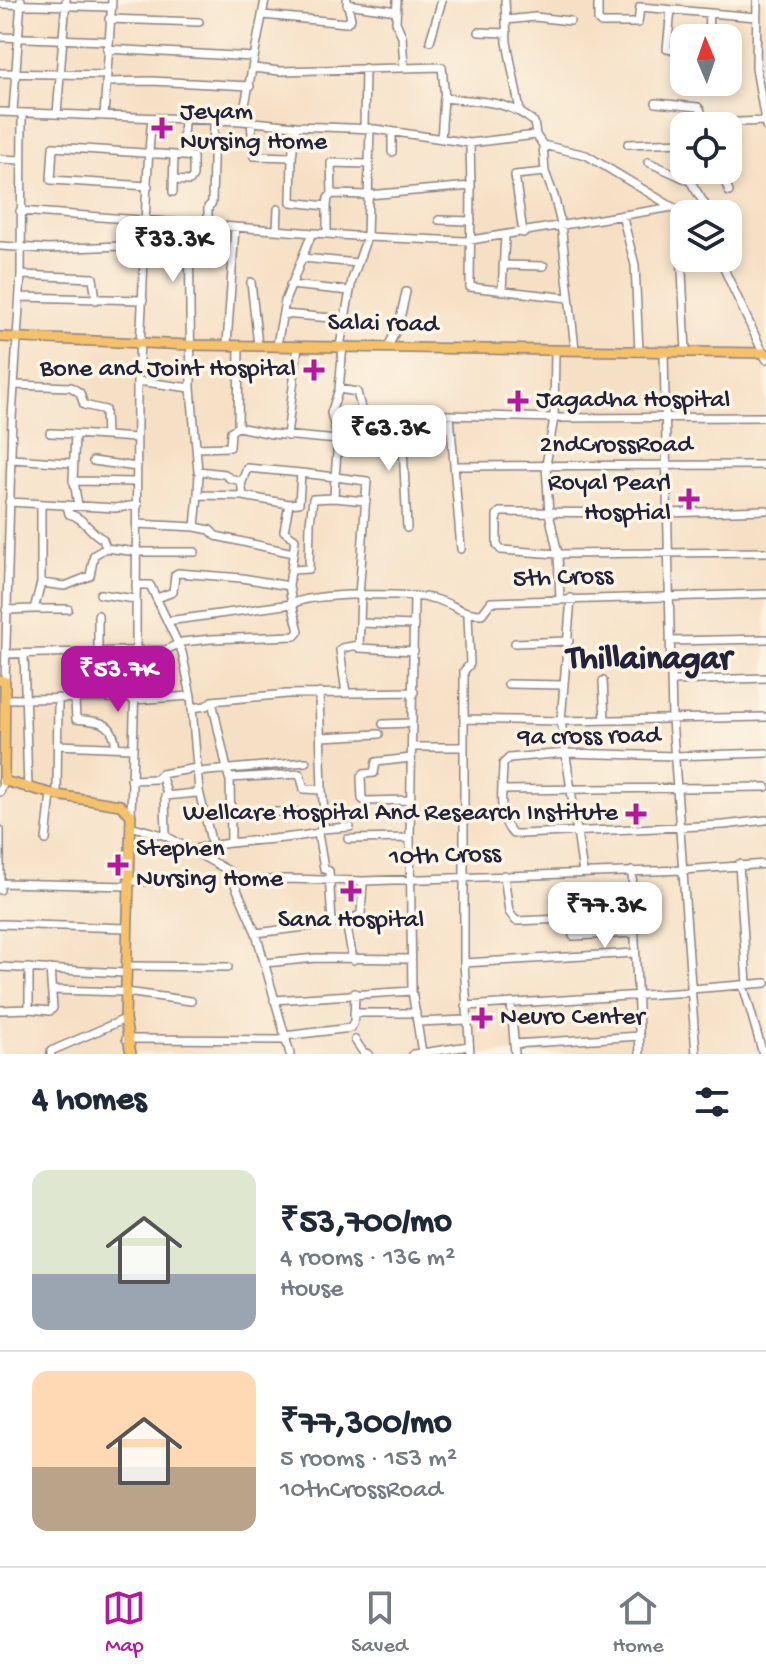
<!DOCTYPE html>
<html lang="en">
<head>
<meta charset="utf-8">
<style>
  :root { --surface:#fff; --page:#f6f6f7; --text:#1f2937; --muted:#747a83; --line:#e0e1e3; --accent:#b5179e }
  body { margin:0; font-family:"Gochi Hand",sans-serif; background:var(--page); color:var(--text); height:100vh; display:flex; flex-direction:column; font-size:30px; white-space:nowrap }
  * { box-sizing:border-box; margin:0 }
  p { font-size:26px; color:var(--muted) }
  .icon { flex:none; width:44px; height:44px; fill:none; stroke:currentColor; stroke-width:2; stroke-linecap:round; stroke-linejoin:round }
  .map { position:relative; height:1054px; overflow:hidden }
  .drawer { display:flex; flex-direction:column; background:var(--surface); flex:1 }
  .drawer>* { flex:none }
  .needle { width:52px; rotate:358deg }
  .tools { position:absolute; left:670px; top:24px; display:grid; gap:16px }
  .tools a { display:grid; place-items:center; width:72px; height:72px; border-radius:16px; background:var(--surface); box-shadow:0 4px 12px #0003; font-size:40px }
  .price { position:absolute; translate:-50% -68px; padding:0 18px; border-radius:16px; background:#fff; color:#222; font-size:26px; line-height:52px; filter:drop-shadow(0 2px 4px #0008) }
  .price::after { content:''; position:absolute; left:50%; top:48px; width:24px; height:18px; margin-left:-12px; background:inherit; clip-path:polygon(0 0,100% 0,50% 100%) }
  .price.selected { background:var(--accent); color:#fff }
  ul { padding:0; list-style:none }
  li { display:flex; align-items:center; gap:24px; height:200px; padding:0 32px }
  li+li { border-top:2px solid var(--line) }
  li span { display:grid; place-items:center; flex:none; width:224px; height:160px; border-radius:16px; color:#555 }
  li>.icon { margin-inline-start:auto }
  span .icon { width:96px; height:96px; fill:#fffc; stroke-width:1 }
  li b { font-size:34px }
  h2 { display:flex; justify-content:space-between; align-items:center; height:96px; padding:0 32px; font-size:34px }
  .dock { display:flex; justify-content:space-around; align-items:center; height:112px; border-top:2px solid var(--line); background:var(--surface); font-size:22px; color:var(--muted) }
  .dock a { display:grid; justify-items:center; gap:4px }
  .dock .selected { color:var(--accent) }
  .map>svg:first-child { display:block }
</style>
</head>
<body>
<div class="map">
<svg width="766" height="1054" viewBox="0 0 766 1054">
  <rect width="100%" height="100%" fill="#fcf5e5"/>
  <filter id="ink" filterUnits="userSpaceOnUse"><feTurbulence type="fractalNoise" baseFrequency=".0125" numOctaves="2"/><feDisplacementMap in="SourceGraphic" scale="16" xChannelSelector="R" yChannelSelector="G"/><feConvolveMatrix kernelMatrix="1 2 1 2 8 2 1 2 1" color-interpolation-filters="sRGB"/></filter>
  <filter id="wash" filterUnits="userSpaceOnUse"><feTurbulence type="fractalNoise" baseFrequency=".006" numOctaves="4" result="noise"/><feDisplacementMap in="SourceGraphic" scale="32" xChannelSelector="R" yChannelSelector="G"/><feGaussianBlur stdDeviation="1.8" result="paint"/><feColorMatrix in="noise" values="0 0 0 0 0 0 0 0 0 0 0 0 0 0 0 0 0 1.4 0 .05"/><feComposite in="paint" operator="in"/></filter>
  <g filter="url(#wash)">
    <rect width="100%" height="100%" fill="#f6e0c5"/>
  </g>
  <g filter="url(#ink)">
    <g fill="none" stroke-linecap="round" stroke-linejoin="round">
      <!-- minor casing -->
      <g stroke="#8c8180" stroke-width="10">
        <path id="minor" d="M397 0 396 22 402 36 404 67
          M505 0 507 42 520 111
          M598 0V20L601 23H638L640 7 756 17
          M757 0 756 68 766 127
          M0 4 111 7
          M347 4 397 11
          M671 10 667 49 684 52
          M263 15 346 23 351 19 347 0
          M109 19 199 22
          M506 20 535 17 570 21
          M479 32 507 33
          M0 37 107 41
          M708 38 709 13
          M430 41 442 0
          M107 49 254 57
          M253 68 280 71 442 67 445 98C478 102 507 99 534 122L536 135
          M0 73 107 75
          M106 82 151 81 250 86
          M656 103 698 107 701 111 700 126
          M0 112 242 121 296 126 375 129 470 143 536 135 543 145 545 172 554 196 561 224 575 349
          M13 112 21 0
          M57 114 66 0
          M104 116 112 0
          M184 120 183 138 188 140 186 155
          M242 121 265 0
          M251 122 254 156 292 157
          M296 126 292 157 291 202 327 206V234
          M711 126 713 123 766 121
          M364 128 365 68
          M441 139 444 97
          M628 144 684 142
          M543 145 586 155 684 214
          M392 152V133
          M0 159 21 160
          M648 162 690 181 711 214
          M721 170 729 192
          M173 180 190 181 193 176V157L174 155
          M148 186 51 180 53 147 174 155 173 192
          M471 186 470 287 569 298
          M332 194 331 163 369 164
          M327 206 328 198 332 194 368 195 471 186 470 143
          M20 211 367 237 465 241 673 207
          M679 211 686 351
          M622 215 635 265 639 352
          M439 220 471 221
          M189 223 191 388
          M208 225V207L212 203 214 121
          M277 230 278 209
          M523 233 515 175 545 172
          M0 246 48 249 145 245
          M302 258 358 263
          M719 258 766 359
          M503 265 544 266
          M21 275 93 278 96 300
          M251 282 258 345
          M290 285 350 291
          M502 291 505 236
          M20 297 143 300
          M283 314 344 319
          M227 344 235 227
          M277 345 285 301 312 233
          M340 346 352 280 367 237 370 128
          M343 346 339 389 357 392 361 408 358 442
          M388 347 399 324 406 292
          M555 350 554 418 546 465 549 513 558 554 560 598
          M664 353 672 719 696 1054
          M137 381 191 388 198 471 225 474 229 478 241 481 243 496 289 504
          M15 385 71 387 80 393 84 405 105 410 106 436 136 438
          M450 416 461 549
          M238 427 239 345
          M50 433 75 434
          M106 436 75 434 73 481 136 482
          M287 436 298 346
          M403 446 407 528
          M196 448 230 447 231 431 238 427 272 434 338 440 331 413 339 389
          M12 459 72 463
          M93 461 137 467
          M455 466 766 465
          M74 482 78 505
          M242 482 247 468 301 473
          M198 495 199 472
          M9 502 115 508 138 505
          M67 506 69 514C85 518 89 532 103 539L106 548
          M766 510 667 513 500 512 497 515V545L501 550 558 554 766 552
          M137 524 195 527 198 495 243 496
          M195 527 210 530 216 536 293 553
          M292 570 309 569 310 523 313 499 334 498
          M41 583 65 586 90 576 94 555 106 548 137 552H195
          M136 585H150L182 652 191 696 199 791 196 793 165 796 166 836
          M100 594 135 599
          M359 596C362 558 364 520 367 481L335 477 334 498 366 501
          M361 596 359 648 414 651
          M157 598 173 592 175 575 178 573 242 578 289 586
          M571 598 561 721 583 873
          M34 609H68
          M6 610 34 609 41 583V505
          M98 615V652
          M167 621 292 604 289 586 295 539 284 531 289 504 299 503 301 473 335 477 338 440 403 446 412 416 416 414 554 418 766 417
          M360 623 414 625
          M670 641 766 639
          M515 643 569 641
          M6 654 166 650 182 642 211 639 295 636 299 631 292 604C314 592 410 593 435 599 454 604 461 614 482 614L491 602 766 594
          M24 654 28 789
          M603 681 605 720
          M671 681 766 678
          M5 682 12 418 21 275 22 113
          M508 684 563 685
          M346 693 340 650 342 648 358 645
          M5 699 133 698
          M75 700 76 719C100 722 113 720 116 747
          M133 700 191 696
          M212 701 229 778 300 774 304 789 322 790 319 693
          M192 708 206 706 212 701 287 694 414 692
          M464 719V671L470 664 468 615
          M383 724 412 723
          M321 737 379 734
          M57 745 132 748
          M464 745V963L470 1054
          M412 747H462L464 745V719L561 721 766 717
          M766 753 675 756 566 753 509 758 503 764C503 786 496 817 513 834H521L724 825 766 820
          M411 758 376 762 374 773 363 774 361 777 362 799 365 801 411 800
          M198 772 306 762
          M161 774 167 794
          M230 778 231 842
          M131 780 156 779 161 774 197 768
          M322 790 324 812
          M503 790 766 787
          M199 791 212 845
          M0 792 4 781H2
          M57 795 58 698
          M131 815 136 651 137 381C146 294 142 206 152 119
          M130 826 166 836 229 871 256 933 290 1054
          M322 829 350 827
          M0 830V890
          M318 833 324 869 329 871 332 924
          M348 839 410 838
          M46 840 51 794
          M191 850C232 839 275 842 318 833 324 827 324 820 324 812H231
          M739 864 747 984
          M632 871 640 1054
          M504 875 509 912 516 921 634 916
          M128 881 167 882
          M236 882 285 879 363 881
          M0 883 128 886
          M346 922 353 960
          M0 924 127 928
          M256 933 346 922 361 914 363 881 683 870 766 864
          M573 936 634 933
          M265 963 316 958 411 959
          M464 963 635 953
          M126 966 228 967
          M0 967 126 973
          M29 968V1009L50 1011 53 1008 50 969
          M743 985 763 1054
          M691 989 766 983
          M52 990 126 992 191 1001
          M412 991 422 1053 413 1054
          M274 1000 412 991 410 838 414 596
          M511 1003 515 1054
          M466 1006 691 992
          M0 1010 29 1009
          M354 1013H416
          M417 1022 467 1020
          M284 1036 351 1028 354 1021 355 993
          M126 1039 285 1040
          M355 1040 363 1052 368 1054
          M514 1044 640 1036
          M422 1053 469 1046
          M51 1054V1051L125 1019"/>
      </g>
      <!-- major casing -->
      <g stroke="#8c8180" stroke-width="12">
        <path id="major" d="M0 337 190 345 766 353
          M0 680 5 682 4 781 57 795 120 805 131 815 125 1019 131 1054"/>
      </g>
      <!-- minor -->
      <use href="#minor" stroke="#fff" stroke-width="7"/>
      <!-- major -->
      <use href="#major" stroke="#f5c16b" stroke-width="9"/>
    </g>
  </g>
  <!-- markers -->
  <g fill="#b5179e" stroke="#fcf5e5" stroke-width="3">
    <path d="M158 116h8v8h8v8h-8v8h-8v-8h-8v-8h8z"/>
    <path d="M310 358h8v8h8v8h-8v8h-8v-8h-8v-8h8z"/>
    <path d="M514 389h8v8h8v8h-8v8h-8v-8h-8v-8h8z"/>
    <path d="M685 487h8v8h8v8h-8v8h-8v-8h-8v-8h8z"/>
    <path d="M632 802h8v8h8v8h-8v8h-8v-8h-8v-8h8z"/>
    <path d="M114 853h8v8h8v8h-8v8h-8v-8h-8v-8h8z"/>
    <path d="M347 879h8v8h8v8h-8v8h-8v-8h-8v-8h8z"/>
    <path d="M478 1006h8v8h8v8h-8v8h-8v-8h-8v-8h8z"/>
  </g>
  <g text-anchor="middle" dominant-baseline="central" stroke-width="7" stroke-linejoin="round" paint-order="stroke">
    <!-- poi labels -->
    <g font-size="26" fill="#22223b" stroke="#fcf5e5" text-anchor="start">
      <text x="180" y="113">Jeyam<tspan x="180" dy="30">Nursing Home</tspan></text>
      <text x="296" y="370" text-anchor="end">Bone and Joint Hospital</text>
      <text x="536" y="401">Jagadha Hospital</text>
      <text x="671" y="484" text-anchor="end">Royal Pearl<tspan x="671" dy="30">Hosptial</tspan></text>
      <text x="618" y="814" text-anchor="end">Wellcare Hospital And Research Institute</text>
      <text x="136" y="850">Stephen<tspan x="136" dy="30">Nursing Home</tspan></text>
      <text x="351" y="921" text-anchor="middle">Sana Hospital</text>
      <text x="500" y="1018">Neuro Center</text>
    </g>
    <!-- street labels -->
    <g font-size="26" fill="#22223b" stroke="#fcf5e5">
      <text transform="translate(383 325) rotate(1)">Salai road</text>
      <text x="616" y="446">2ndCrossRoad</text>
      <text transform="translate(563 579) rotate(-2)">5th Cross</text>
      <text transform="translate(589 738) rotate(-1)">9a cross road</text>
      <text transform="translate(445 857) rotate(-2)">10th Cross</text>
    </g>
    <!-- district labels -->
    <g font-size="34" font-weight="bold" fill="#22223b" stroke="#fcf5e5">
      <text x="649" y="661">Thillainagar</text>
    </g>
  </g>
</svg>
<div class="tools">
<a><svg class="needle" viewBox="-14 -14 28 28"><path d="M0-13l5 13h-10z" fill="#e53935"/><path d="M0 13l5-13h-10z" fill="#747a83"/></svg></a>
<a><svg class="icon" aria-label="locate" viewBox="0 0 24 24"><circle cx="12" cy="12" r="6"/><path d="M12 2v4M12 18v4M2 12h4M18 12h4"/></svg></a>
<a><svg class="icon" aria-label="layers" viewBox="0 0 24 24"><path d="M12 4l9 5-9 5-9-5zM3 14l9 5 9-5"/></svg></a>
</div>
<b class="price" style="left:173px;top:284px">₹33.3K</b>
<b class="price" style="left:389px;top:473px">₹63.3K</b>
<b class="price selected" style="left:118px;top:714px">₹53.7K</b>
<b class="price" style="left:605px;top:950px">₹77.3K</b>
</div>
<section class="drawer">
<h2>4 homes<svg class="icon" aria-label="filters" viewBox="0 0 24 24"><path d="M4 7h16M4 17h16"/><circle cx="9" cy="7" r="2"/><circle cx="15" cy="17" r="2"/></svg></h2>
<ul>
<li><span style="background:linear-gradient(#dfe7d0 65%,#9aa5b1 0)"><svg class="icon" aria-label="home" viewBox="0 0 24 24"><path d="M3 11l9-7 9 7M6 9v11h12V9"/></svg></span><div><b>₹53,700/mo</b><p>4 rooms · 136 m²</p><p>House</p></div></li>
<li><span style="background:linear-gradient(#ffd9b3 60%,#b9a48a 0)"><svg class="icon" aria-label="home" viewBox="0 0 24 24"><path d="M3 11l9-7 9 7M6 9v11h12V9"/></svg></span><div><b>₹77,300/mo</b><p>5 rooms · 153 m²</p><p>10thCrossRoad</p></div></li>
</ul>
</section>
<nav class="dock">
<a class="selected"><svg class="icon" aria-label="map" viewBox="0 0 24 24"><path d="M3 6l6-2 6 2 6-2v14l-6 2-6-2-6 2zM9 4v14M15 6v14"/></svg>Map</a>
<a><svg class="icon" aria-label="saved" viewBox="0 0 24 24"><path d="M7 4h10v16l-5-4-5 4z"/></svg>Saved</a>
<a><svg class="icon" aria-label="home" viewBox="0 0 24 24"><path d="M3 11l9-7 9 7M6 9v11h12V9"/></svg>Home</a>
</nav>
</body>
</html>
